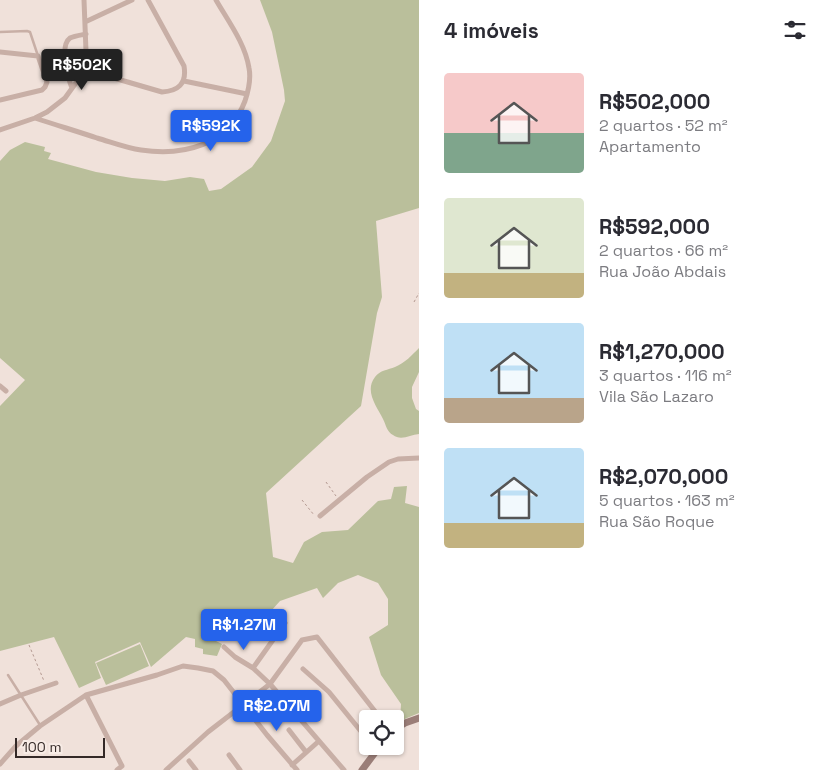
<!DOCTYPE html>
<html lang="pt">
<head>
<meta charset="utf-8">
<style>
  :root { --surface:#fff; --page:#f2f2f3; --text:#2b2b33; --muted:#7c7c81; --accent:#2563eb }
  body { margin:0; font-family:"Space Grotesk",sans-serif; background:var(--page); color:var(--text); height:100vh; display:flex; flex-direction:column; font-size:19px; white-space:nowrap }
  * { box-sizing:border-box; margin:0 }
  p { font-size:16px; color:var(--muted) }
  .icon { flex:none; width:28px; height:28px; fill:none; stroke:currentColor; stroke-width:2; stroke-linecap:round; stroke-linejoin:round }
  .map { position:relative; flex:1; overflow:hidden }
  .sheet { display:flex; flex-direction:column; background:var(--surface); width:415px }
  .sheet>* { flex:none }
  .tools { position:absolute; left:359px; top:710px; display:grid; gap:10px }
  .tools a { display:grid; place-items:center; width:45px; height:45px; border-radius:5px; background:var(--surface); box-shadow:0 1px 4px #0004; font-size:25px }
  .scale { position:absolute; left:15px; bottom:12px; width:90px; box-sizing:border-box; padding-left:5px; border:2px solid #342927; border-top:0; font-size:14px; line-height:18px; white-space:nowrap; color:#342927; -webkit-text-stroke:4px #f8ece6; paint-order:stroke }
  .price { position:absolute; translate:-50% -42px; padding:0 11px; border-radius:5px; background:var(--accent); color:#fff; font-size:16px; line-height:32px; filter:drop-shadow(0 1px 2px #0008) }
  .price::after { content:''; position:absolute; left:50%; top:30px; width:15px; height:11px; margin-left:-8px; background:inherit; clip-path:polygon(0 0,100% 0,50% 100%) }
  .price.selected { background:#222; color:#fff }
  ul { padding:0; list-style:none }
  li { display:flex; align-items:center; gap:15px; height:125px; padding:0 25px }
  li span { display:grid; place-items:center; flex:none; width:140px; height:100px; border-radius:5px; color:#555 }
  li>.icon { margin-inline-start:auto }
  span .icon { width:60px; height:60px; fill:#fffc; stroke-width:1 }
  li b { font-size:21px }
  h2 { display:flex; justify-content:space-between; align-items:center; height:60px; padding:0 25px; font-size:21px }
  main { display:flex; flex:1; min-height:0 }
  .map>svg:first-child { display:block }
</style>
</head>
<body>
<main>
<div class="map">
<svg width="419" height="770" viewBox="0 0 419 770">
  <rect width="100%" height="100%" fill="#f0e1da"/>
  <!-- green -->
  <path fill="#babf9b" d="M260 0H419V208L376 221 382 297 377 313 361 406 266 493 273 557 293 563 304 542 322 532 348 530 378 501 391 499 394 487 407 486 405 503 419 507V713L400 721 401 704 381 675 369 637 388 625V599L378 583 358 575 338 583 323 598 317 588 280 601 254 630 240 622 230 633 215 627 208 637 222 644 217 656 203 654V649L195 647V639L186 637 151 667 140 642 95 662 101 678 79 688 54 637 0 651V406L25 380 0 358V161L10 150 25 142 45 147 44 151 51 153 48 159 96 172 132 178 165 181 190 177 204 179 209 191 221 189 252 167 271 141 285 101 284 90 272 32Z
    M419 348V372L412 387V398L416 409 419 411V434C410 435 401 441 393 435 387 432 386 425 383 419 377 407 364 391 375 377 380 370 388 370 395 367 405 363 412 355 419 348Z
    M140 644 149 666 106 685 96 663Z"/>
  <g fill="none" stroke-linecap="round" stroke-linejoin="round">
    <!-- path -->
    <path stroke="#b49991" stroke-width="1" stroke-dasharray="2.5 2.5" stroke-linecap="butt" d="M414 302 419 293
      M326 482 336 496
      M302 500 314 515
      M29 645 44 681"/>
    <!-- lane -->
    <path stroke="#c8afa6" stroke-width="2.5" d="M0 32 27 31 30 32 38 56
      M8 675 40 725"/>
    <!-- street -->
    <path stroke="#c8afa6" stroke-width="5" d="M85 22 132 0
      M0 52 38 56 47 82 45 87 42 90 0 100
      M83 69 162 92C178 91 187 84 184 66L148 0
      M184 81 247 94
      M72 88C68 78 59 46 70 38 74 36 81 35 86 34
      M35 118C56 125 76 131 97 138 111 142 126 148 141 150 183 156 228 146 245 101 248 92 251 78 249 68 245 43 228 21 216 0
      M0 130 35 118 47 112 65 98 78 80 83 69 86 51 84 0
      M0 386 6 391
      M320 516 367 477 389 462 398 459 419 458
      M224 647 235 657 253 668 270 684 344 770
      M253 668 285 623
      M303 669 329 692 368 740
      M86 695 122 766 117 770
      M0 704 21 695 56 683
      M289 730 306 752
      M229 755 240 770
      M189 761 196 770
      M0 764 16 746 40 726 86 695 157 675 183 666 198 668 213 671 224 680 267 735 297 770
      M292 765 319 741
      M166 770 208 732 270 684 302 640 317 637 381 719"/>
    <!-- secondary -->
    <path stroke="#9b7e78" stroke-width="7" d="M395 729 405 723 419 718
      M362 770 380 746"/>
  </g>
</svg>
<div class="tools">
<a><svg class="icon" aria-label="locate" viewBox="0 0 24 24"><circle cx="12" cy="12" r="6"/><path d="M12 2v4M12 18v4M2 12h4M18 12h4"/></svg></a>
</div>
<div class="scale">100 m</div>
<b class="price selected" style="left:82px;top:91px">R$502K</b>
<b class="price" style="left:211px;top:152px">R$592K</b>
<b class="price" style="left:244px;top:651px">R$1.27M</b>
<b class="price" style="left:277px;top:732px">R$2.07M</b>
</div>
<section class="sheet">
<h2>4 imóveis<svg class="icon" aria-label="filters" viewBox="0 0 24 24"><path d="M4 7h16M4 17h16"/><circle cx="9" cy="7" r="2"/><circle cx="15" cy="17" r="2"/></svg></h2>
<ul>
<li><span style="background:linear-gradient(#f6c9c9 60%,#7fa58c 0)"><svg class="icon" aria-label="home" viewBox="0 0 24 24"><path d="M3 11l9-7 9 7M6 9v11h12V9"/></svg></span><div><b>R$502,000</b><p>2 quartos · 52 m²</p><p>Apartamento</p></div></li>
<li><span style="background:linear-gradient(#dfe7d0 75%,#c2b280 0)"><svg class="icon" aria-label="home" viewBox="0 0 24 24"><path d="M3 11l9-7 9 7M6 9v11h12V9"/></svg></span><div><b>R$592,000</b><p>2 quartos · 66 m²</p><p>Rua João Abdais</p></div></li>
<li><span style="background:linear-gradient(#bfe0f5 75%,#b9a48a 0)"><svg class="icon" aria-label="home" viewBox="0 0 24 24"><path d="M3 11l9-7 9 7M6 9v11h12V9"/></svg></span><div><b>R$1,270,000</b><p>3 quartos · 116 m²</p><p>Vila São Lazaro</p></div></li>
<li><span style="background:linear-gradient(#bfe0f5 75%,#c2b280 0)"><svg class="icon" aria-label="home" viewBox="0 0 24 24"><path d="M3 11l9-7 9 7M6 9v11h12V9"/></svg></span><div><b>R$2,070,000</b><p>5 quartos · 163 m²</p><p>Rua São Roque</p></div></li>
</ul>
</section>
</main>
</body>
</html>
